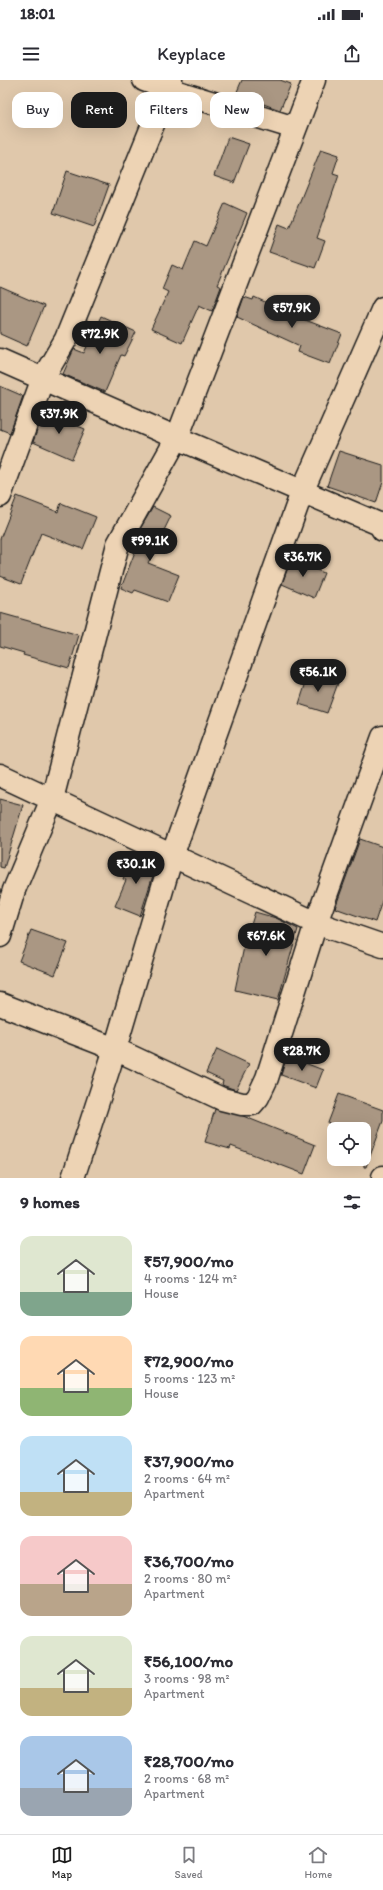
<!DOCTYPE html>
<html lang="en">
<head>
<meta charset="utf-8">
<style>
  :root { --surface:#fff; --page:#f7f7f7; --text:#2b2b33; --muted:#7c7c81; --line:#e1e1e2; --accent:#1c1c1c }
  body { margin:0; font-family:Itim,sans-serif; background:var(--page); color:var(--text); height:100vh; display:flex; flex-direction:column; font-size:15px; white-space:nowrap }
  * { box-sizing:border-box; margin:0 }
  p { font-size:13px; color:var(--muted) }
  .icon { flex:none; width:22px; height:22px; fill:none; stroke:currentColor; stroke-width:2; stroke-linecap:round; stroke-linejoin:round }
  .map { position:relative; height:1098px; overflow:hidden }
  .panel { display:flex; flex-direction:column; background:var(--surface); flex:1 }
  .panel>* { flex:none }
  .guide { position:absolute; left:12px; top:12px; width:359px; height:36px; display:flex; gap:8px }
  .fabs { position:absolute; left:327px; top:1042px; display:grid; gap:8px }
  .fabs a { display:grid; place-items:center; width:44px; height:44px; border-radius:8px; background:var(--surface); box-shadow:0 4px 16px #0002; font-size:20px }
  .price { position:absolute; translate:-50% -34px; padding:0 9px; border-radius:14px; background:var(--accent); color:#fff; font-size:13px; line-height:26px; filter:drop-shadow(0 1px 2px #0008) }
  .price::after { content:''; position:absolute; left:50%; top:24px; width:12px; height:9px; margin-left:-6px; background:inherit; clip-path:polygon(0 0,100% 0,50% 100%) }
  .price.on { background:#222; color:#fff }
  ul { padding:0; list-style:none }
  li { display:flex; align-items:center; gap:12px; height:100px; padding:0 20px }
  li span { display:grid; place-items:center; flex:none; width:112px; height:80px; border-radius:12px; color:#555 }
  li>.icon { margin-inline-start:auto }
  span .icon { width:48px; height:48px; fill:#fffc; stroke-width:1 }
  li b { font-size:17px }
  h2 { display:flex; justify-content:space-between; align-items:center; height:48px; padding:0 20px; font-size:17px }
  .chip { padding:0 14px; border-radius:12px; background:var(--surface); box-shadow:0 4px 16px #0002; font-size:14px; line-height:36px }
  .chip.on { background:var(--accent); color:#fff }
  .status { display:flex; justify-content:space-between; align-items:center; height:28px; padding:0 20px; background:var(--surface); direction:ltr }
  .status svg { height:11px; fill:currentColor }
  header { display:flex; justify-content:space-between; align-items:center; height:52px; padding:0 20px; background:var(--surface); font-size:18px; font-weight:600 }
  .dock { display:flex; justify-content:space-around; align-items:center; height:56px; border-top:1px solid var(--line); background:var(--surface); font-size:11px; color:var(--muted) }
  .dock a { display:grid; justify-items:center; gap:2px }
  .dock .on { color:var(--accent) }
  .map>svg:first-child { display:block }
</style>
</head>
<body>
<div class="status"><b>18:01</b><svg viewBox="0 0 49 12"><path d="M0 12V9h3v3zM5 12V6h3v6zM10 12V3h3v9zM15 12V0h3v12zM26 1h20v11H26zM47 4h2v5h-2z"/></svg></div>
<header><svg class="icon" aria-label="menu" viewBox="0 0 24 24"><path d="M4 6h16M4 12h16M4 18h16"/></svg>Keyplace<svg class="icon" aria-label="share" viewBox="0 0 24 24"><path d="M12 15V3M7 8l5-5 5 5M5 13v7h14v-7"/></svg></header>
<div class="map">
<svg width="383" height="1098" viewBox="0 0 383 1098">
  <rect width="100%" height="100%" fill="#e0c8ab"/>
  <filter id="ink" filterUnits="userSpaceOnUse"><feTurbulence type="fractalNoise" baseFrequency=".025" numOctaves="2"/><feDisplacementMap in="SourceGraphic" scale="8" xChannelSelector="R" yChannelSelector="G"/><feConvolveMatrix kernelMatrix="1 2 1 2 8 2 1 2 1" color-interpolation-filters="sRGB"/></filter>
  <g filter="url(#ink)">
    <!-- building -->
    <path fill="#aa9783" stroke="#1c1c1c" d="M242 0H280L291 4 280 30 236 14Z
      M228 57 249 64 234 103 214 96Z
      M321 69 339 75 333 93 339 95 317 158 325 161 315 188 269 172 279 144 289 148Z
      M67 91 109 105 94 147 53 133Z
      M225 123 247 133 217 205 221 207 212 231 199 225 182 263 151 249 168 212 162 209 172 185 183 190 195 161 206 166Z
      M0 207 44 226 27 266 0 254Z
      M244 217 253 220 254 217 300 238 342 254 330 284 298 272 300 266 237 237Z
      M101 236 136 252 124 276 121 275 105 312 63 294 74 269 84 273Z
      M0 306 23 316 10 353 0 349Z
      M44 332 85 349 72 379 33 362Z
      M339 371 383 385V402L376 423 327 406Z
      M17 416 58 432 61 423 96 437 83 469 41 453 21 504 0 496V459Z
      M153 427 171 436 148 483 179 495 168 522 135 510 133 513 121 508 143 451 140 449Z
      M291 479 324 493 314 518 282 504Z
      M0 533 79 555 69 588 23 575 24 573 0 566Z
      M309 593 338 603 327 633 299 624Z
      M0 719 23 725 4 788 0 787Z
      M360 759 383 767V818L375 842 335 828Z
      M133 774 157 783 140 836 115 826 126 800 123 799Z
      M255 832 276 838 298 849 278 920 235 910 244 867Z
      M31 850 68 863 55 895 19 881Z
      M217 969 249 984 236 1010 222 1005 223 1001 206 993Z
      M287 976 323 990 316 1008 281 995Z
      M339 1014 383 1030V1041L366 1087H364V1049H346L328 1043Z
      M215 1029 243 1036 315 1065 304 1094 231 1066 230 1069 205 1062Z"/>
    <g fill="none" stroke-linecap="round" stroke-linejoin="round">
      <!-- street casing -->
      <g stroke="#1c1c1c" stroke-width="25">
        <path id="street" d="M144 0 168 9 295 48
          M0 280 177 358 379 444 383 450
          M0 416 43 298 66 259 171 0
          M0 695 316 843 383 866
          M0 856 14 810 52 719 118 464 177 358 314 0
          M0 924 115 969 222 1019 242 1024H252L258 1017 267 998 316 843 383 657
          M73 1098 115 969 172 776 302 412 383 228
          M383 1098V1097"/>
      </g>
      <!-- street -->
      <use href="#street" stroke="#edd3b4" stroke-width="22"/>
    </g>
  </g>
</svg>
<div class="fabs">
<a><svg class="icon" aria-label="locate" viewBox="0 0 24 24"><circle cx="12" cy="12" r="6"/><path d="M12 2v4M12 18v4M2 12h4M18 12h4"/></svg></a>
</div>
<b class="price on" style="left:292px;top:249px">₹57.9K</b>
<b class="price" style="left:100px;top:275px">₹72.9K</b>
<b class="price" style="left:59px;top:355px">₹37.9K</b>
<b class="price" style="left:150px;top:482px">₹99.1K</b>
<b class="price" style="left:303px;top:498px">₹36.7K</b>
<b class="price" style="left:318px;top:613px">₹56.1K</b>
<b class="price" style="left:136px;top:805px">₹30.1K</b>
<b class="price" style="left:266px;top:877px">₹67.6K</b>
<b class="price" style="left:302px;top:992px">₹28.7K</b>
<div class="guide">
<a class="chip">Buy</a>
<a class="chip on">Rent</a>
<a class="chip">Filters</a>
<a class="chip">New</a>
</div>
</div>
<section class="panel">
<h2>9 homes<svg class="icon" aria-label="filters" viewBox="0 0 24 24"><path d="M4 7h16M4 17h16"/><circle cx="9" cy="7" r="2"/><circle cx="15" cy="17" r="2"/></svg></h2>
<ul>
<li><span style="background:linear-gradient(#dfe7d0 70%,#7fa58c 0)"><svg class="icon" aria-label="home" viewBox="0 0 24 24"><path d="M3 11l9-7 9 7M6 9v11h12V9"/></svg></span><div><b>₹57,900/mo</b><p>4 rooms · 124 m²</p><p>House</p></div></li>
<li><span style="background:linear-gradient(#ffd9b3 65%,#8fb573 0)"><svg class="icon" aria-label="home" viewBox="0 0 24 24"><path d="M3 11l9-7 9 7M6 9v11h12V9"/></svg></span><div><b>₹72,900/mo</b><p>5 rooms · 123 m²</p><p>House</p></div></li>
<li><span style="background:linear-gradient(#bfe0f5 70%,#c2b280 0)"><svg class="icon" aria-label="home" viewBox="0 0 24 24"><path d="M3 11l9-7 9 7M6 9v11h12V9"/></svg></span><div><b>₹37,900/mo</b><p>2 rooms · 64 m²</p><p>Apartment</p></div></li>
<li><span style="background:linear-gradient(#f6c9c9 60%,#b9a48a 0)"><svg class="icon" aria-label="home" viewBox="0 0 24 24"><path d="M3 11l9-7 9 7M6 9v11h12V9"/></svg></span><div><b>₹36,700/mo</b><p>2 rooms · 80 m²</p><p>Apartment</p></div></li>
<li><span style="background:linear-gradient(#dfe7d0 65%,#c2b280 0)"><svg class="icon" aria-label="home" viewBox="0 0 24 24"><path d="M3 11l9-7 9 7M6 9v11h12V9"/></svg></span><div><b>₹56,100/mo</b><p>3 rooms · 98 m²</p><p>Apartment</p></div></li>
<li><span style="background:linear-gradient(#a9c7e8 65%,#9aa5b1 0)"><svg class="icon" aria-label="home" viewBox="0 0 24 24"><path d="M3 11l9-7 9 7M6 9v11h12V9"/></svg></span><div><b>₹28,700/mo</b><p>2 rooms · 68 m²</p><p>Apartment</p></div></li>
</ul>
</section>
<nav class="dock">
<a class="on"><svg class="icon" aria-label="map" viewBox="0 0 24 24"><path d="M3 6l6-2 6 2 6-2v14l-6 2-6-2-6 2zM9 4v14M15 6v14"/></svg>Map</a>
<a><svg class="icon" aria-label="saved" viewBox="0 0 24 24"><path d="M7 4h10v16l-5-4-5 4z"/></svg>Saved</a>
<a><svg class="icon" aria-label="home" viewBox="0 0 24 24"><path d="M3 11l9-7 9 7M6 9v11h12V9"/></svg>Home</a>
</nav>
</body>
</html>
